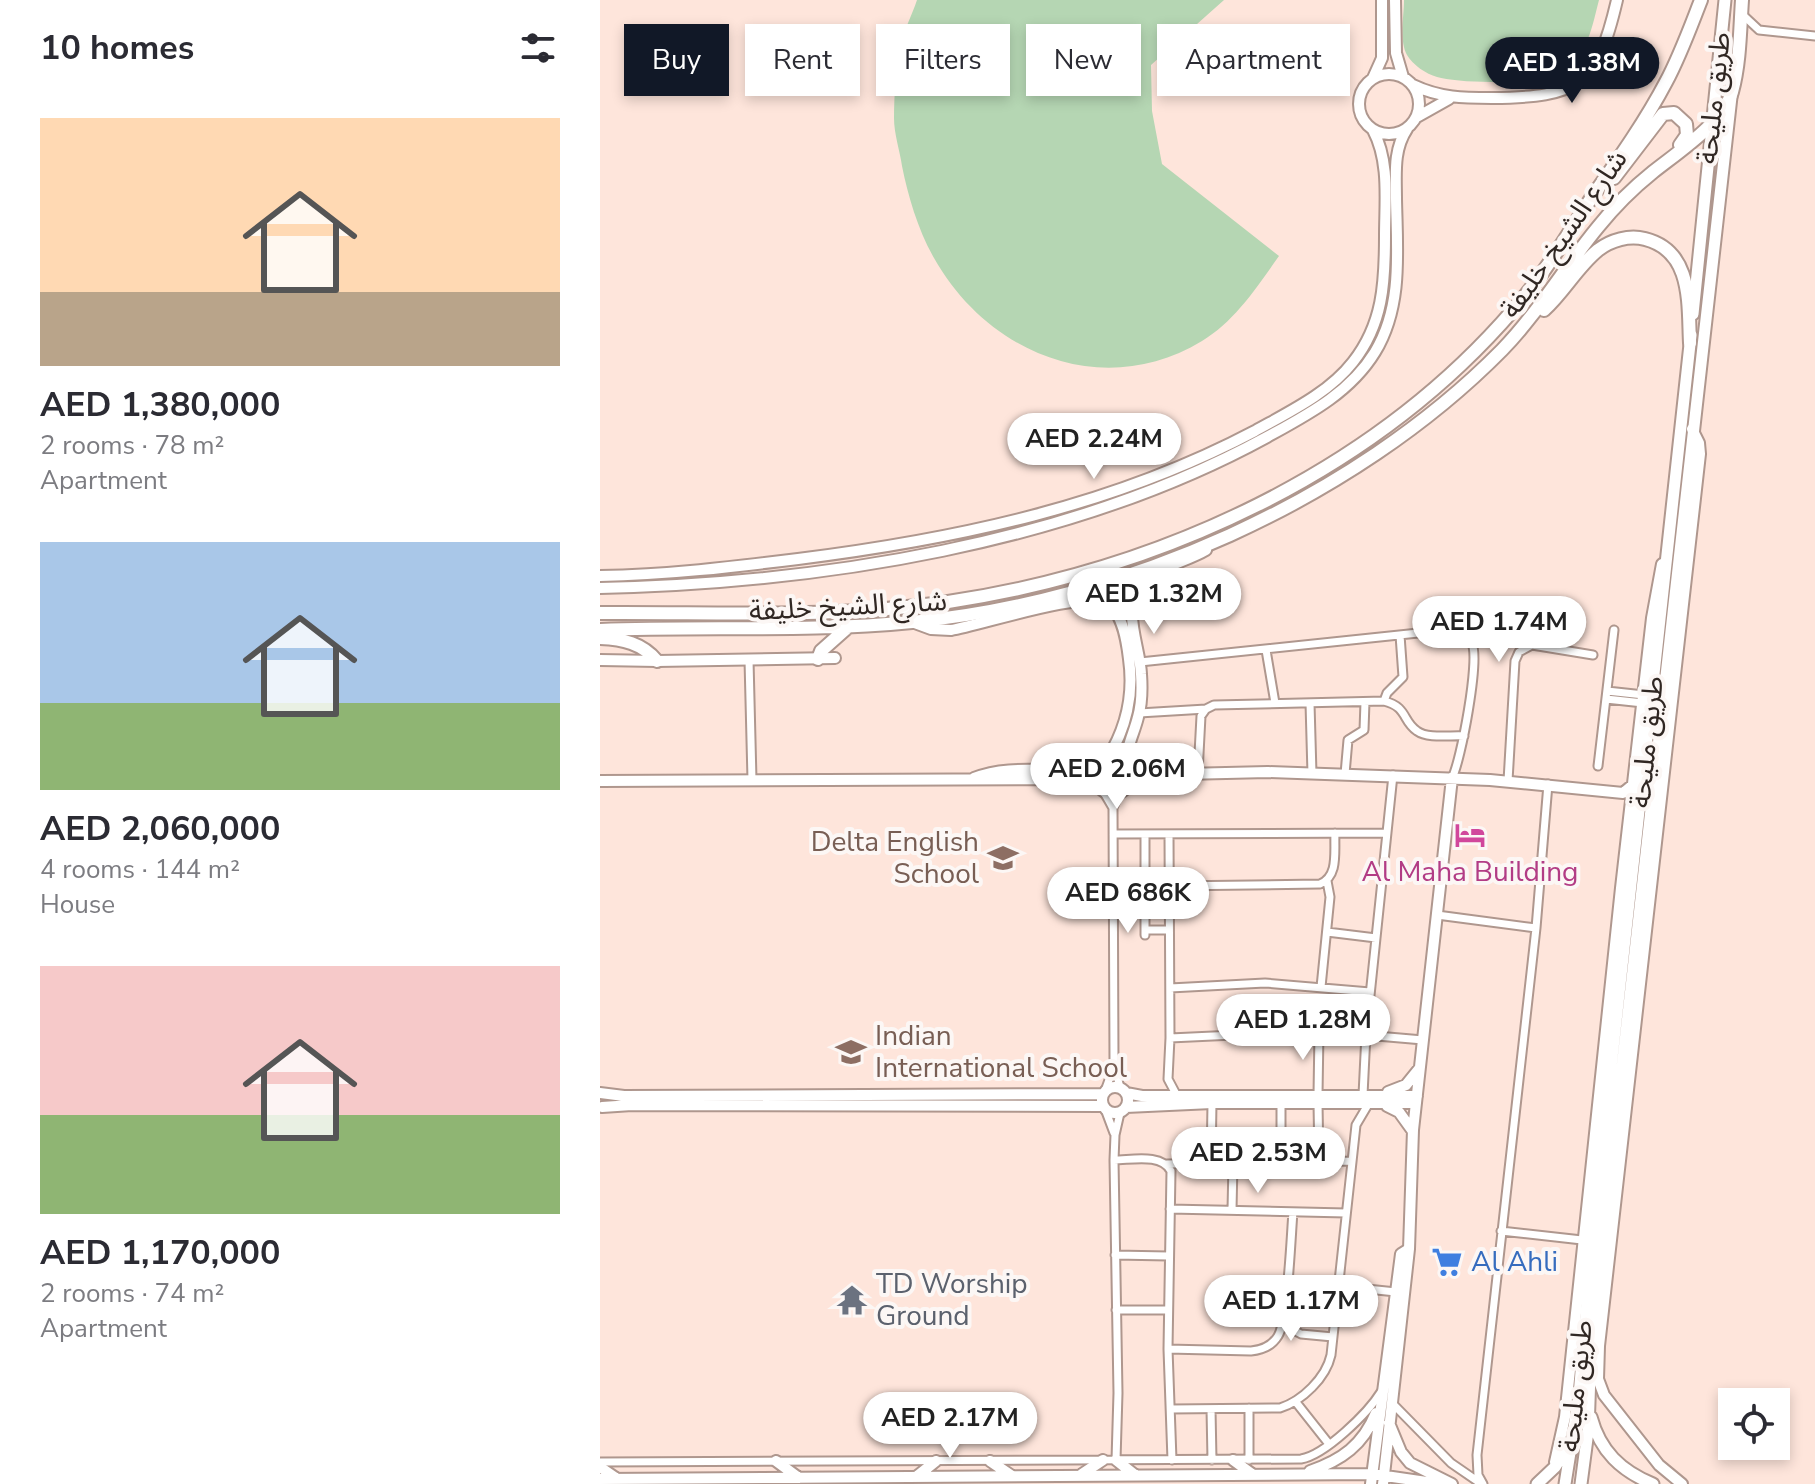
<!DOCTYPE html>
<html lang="en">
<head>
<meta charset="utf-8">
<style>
  :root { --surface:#fff; --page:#f7f7f7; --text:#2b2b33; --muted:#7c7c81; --accent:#111827 }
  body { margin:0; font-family:"Nunito Sans","Noto Sans Arabic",sans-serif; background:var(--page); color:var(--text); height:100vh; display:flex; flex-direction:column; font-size:30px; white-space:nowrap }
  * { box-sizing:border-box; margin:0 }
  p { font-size:26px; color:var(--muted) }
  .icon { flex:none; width:44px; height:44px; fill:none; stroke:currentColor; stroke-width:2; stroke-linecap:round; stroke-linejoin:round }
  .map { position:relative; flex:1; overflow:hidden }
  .drawer { display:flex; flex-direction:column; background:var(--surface); width:600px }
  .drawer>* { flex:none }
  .banner { position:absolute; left:24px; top:24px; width:760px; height:72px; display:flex; gap:16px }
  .tools { position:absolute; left:1118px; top:1388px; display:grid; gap:16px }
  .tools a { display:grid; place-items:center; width:72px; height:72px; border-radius:0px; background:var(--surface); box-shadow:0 4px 12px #0003; font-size:40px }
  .price { position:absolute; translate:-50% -68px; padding:0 18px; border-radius:28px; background:#fff; color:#222; font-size:26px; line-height:52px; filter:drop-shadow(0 2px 4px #0008) }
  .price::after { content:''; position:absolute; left:50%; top:48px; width:24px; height:18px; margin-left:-12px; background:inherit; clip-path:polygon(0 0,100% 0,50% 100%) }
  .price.selected { background:var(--accent); color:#fff }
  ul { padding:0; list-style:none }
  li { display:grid; align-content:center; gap:16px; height:424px; padding:0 40px }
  li span { display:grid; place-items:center; height:248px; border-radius:0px; color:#555 }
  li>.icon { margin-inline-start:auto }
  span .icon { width:144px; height:144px; fill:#fffc; stroke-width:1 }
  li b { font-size:34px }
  h2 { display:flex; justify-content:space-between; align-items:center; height:96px; padding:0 40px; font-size:34px }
  .chip { padding:0 28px; border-radius:0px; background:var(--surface); box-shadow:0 4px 12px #0003; font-size:28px; line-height:72px }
  .chip.selected { background:var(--accent); color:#fff }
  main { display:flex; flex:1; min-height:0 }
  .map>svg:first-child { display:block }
</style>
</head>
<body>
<main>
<section class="drawer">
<h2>10 homes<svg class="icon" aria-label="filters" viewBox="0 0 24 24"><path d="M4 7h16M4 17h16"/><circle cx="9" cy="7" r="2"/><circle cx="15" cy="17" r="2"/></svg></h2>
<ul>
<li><span style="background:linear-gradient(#ffd9b3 70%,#b9a48a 0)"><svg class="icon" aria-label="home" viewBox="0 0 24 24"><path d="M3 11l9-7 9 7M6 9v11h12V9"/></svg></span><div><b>AED 1,380,000</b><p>2 rooms · 78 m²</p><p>Apartment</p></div></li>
<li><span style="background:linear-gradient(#a9c7e8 65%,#8fb573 0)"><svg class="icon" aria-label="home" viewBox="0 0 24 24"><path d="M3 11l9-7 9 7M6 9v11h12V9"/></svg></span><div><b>AED 2,060,000</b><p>4 rooms · 144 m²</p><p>House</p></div></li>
<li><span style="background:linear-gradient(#f6c9c9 60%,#8fb573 0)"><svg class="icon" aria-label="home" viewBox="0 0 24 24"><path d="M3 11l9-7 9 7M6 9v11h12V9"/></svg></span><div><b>AED 1,170,000</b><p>2 rooms · 74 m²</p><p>Apartment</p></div></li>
</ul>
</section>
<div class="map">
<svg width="1215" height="1484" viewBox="0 0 1215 1484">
  <rect width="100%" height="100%" fill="#fee5db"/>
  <!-- green -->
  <path fill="#b5d6b3" d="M317 0H624L551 65 552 111 562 164 679 256C657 287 635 321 602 341 503 401 388 354 334 258 318 230 308 196 302 166 300 151 294 134 294 118 294 95 296 68 300 46 304 30 312 15 317 0Z
    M804 0H999C992 27 988 53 965 70 945 85 860 84 837 77 826 74 813 65 807 55 799 41 804 16 804 0Z"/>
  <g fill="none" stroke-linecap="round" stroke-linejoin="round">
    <!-- street casing -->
    <g stroke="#af978e" stroke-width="11">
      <path id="street" d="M1144 16 1159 30 1215 36
        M666 650 675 703
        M149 660 152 780
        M540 662 847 630C858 630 867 633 872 644 880 659 861 761 852 778
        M1007 691 1044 695
        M1006 699 1043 703
        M784 701 787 693 803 677 800 635
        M710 703 712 774
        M539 713 606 709
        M998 766 1014 630
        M598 773 601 716 606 709 614 705 784 701C808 707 802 721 817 731 828 739 851 735 864 736
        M745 774 748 740 764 730 765 702
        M908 781 915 661 919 652 932 645 993 655
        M503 791 513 808
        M519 793 513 808 514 1063 520 1088
        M513 834 787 833
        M569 834 570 1038 568 1079 577 1096
        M569 886 720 884C739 876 734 852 735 833
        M513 897 570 895
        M837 915 936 928
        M545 930H569
        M727 932 776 938
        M545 935V834
        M721 987 730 897 727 881
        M570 988 665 983 770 992
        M570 1038 719 1031 823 1040
        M505 1091 514 1066
        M718 1095 719 1031
        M763 1095 766 1034 793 775
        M681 1103V1162
        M718 1103 719 1161
        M505 1109 514 1133
        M514 1160C532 1160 561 1153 571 1171L568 1349 572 1460
        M611 1163 612 1103
        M567 1164 752 1161
        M570 1209 746 1213
        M632 1210 633 1163
        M901 1231 982 1240
        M515 1255 568 1256
        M738 1286 796 1292
        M516 1310H568
        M682 1324 701 1334 733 1337
        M568 1349 651 1351C662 1350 672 1346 678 1336 688 1320 691 1235 693 1212
        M695 1401 729 1444
        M792 1403 851 1463 880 1483
        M649 1408V1460
        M571 1409 680 1408C702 1401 726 1378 731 1355L756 1125 769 1103
        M611 1409 612 1460
        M516 1460 518 1393 514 1160 515 1135 520 1113
        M0 1462 701 1459C725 1455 768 1413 781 1392
        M883 1484 878 1475 877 1455 936 928 948 784"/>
    </g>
    <!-- secondary casing -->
    <g stroke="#af978e" stroke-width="14">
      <path id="secondary" d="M795 0 796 53 803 77
        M759 104a30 30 0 1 1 60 0a30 30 0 1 1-60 0Z
        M773 78 782 58V0
        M813 85C840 98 864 98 892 98 979 97 997 86 1017 0
        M817 117 849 99
        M0 576C66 575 133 567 198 559 357 539 513 506 655 431 689 412 729 393 753 362 783 324 785 283 785 236 785 201 790 162 773 130
        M0 588C221 583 471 544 667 437 707 415 750 393 775 352 803 306 797 251 796 199 796 174 793 150 807 129
        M312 622 331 629 351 630C381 625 486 590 507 603 523 613 527 642 529 659 534 694 526 729 507 759
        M0 660 57 661 235 658
        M495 776a18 18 0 1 1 36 0a18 18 0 1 1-36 0Z
        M567 772 527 764C526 746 534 734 538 717 542 703 542 688 541 674 540 647 521 608 541 585 556 567 586 562 606 550
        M374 778C415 762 456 776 497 767
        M0 781 475 779 497 784
        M529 784 584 774 668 772 890 780 1023 793 1035 783
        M502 1100a13 13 0 1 1 26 0a13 13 0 1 1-26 0Z
        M788 1092 806 1085 819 1069
        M0 1093 24 1096 503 1094
        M526 1093 542 1096H817
        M787 1106 799 1112 812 1130
        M2 1107 32 1105 503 1106
        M526 1107 612 1103H815
        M789 1423 801 1452 810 1463 852 1484
        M516 1460 535 1475
        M633 1460 652 1474
        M176 1461 199 1478
        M390 1461 412 1476
        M955 1462 965 1417 1021 888 1052 618 1062 564
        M0 1467 16 1478
        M710 1471C742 1460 763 1445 776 1413
        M482 1474 503 1460
        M316 1477 336 1461
        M0 1479 772 1474 840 1484
        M771 1484 801 1254 809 1249
        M783 1484 809 1249 813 1130 852 778
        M1082 1484 1059 1465 1004 1395 998 1379 999 1346 1100 454 1099 443 1092 429"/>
    </g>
    <!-- primary casing -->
    <g stroke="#af978e" stroke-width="15">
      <path id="primary" d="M1093 314 1125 0
        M991 1417C1000 1451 1021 1471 1053 1484
        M937 1484 955 1467 967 1448
        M965 1484 979 1396 993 1232 1091 335
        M981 1484 988 1431 991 1344 1131 97"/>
    </g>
    <!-- highway casing -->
    <g stroke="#af978e" stroke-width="16">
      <path id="highway" d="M1014 178 1063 114 1074 113 1086 124 1087 135 1080 145
        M944 310C964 292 977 267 998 250 1011 240 1029 235 1045 239 1093 251 1088 304 1090 343
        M0 613C115 612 234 619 348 602 560 570 773 473 914 309 944 275 967 235 992 197 1018 160 1045 122 1066 82 1080 56 1090 28 1101 0
        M0 630C104 626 209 632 312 622 522 602 753 501 902 350 938 313 965 267 998 227 1014 207 1033 188 1053 172 1078 152 1123 123 1132 92 1140 63 1140 29 1142 0
        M0 638C23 639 42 643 57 661
        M218 659 221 651 248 627"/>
    </g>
    <!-- street -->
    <use href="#street" stroke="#fff" stroke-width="7"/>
    <!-- secondary -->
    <use href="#secondary" stroke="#fff" stroke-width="10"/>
    <!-- primary -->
    <use href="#primary" stroke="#fff" stroke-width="11"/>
    <!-- highway -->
    <use href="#highway" stroke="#fff" stroke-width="12"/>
  </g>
  <!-- icons -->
  <defs>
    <g id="hotel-bare" transform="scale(2.4)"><path d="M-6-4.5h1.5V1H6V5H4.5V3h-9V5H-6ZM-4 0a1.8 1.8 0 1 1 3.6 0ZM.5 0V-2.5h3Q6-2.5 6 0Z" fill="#d1479c" stroke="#fcf7f5" stroke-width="2.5" paint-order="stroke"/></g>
    <g id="school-bare" transform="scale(2.4)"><path d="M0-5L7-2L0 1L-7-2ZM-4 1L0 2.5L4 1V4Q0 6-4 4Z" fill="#8d6e63" stroke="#fcf7f5" stroke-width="2.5" paint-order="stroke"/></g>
    <g id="supermarket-bare" transform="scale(2.4)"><path d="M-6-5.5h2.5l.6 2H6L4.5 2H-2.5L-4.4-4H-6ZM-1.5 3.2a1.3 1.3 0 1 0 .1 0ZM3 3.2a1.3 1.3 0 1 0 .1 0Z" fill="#3f7fe0" stroke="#fcf7f5" stroke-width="2.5" paint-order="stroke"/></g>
    <g id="temple-bare" transform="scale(2.4)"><path d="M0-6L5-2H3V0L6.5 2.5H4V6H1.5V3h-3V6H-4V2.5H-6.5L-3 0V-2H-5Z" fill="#6b7280" stroke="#fcf7f5" stroke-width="2.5" paint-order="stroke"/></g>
  </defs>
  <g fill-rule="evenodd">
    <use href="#hotel-bare" x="870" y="835"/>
    <use href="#school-bare" x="403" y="858"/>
    <use href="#school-bare" x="251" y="1052"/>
    <use href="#supermarket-bare" x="847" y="1262"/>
    <use href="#temple-bare" x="252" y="1300"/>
  </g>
  <g text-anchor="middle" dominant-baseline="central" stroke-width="8" stroke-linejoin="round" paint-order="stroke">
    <!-- street labels -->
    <g font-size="28" fill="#302723" stroke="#fcf7f5">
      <text transform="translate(1114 98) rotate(-84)">طريق مليحة</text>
      <text transform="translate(964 234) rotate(-55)">شارع الشيخ خليفة</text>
      <text transform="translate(248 606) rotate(-3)">شارع الشيخ خليفة</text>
      <text transform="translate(1047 742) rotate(-84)">طريق مليحة</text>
      <text transform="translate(976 1386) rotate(-84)">طريق مليحة</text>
    </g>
    <!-- education labels -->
    <g font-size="28" fill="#785e54" stroke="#fcf7f5" text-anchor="end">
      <text x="379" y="842">Delta English<tspan x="379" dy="32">School</tspan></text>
      <text x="275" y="1036" text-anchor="start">Indian<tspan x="275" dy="32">International School</tspan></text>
    </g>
    <!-- hotel labels -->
    <g font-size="28" fill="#b23c85" stroke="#fcf7f5">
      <text x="870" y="872">Al Maha Building</text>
    </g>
    <!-- shop labels -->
    <g font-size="28" fill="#366cbe" stroke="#fcf7f5" text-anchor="start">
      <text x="871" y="1262">Al Ahli</text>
    </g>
    <!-- worship labels -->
    <g font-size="28" fill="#5b616d" stroke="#fcf7f5" text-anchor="start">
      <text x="276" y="1284">TD Worship<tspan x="276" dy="32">Ground</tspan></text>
    </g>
  </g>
</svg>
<div class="tools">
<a><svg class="icon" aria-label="locate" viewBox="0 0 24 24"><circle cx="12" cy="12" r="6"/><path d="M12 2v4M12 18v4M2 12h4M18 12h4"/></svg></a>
</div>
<b class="price selected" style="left:972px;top:105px">AED 1.38M</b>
<b class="price" style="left:494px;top:481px">AED 2.24M</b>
<b class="price" style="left:554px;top:636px">AED 1.32M</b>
<b class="price" style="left:899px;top:664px">AED 1.74M</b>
<b class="price" style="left:517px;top:811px">AED 2.06M</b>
<b class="price" style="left:528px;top:935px">AED 686K</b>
<b class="price" style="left:703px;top:1062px">AED 1.28M</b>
<b class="price" style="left:658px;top:1195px">AED 2.53M</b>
<b class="price" style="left:691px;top:1343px">AED 1.17M</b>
<b class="price" style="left:350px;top:1460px">AED 2.17M</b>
<div class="banner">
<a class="chip selected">Buy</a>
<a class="chip">Rent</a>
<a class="chip">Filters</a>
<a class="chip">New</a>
<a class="chip">Apartment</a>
</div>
</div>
</main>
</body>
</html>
